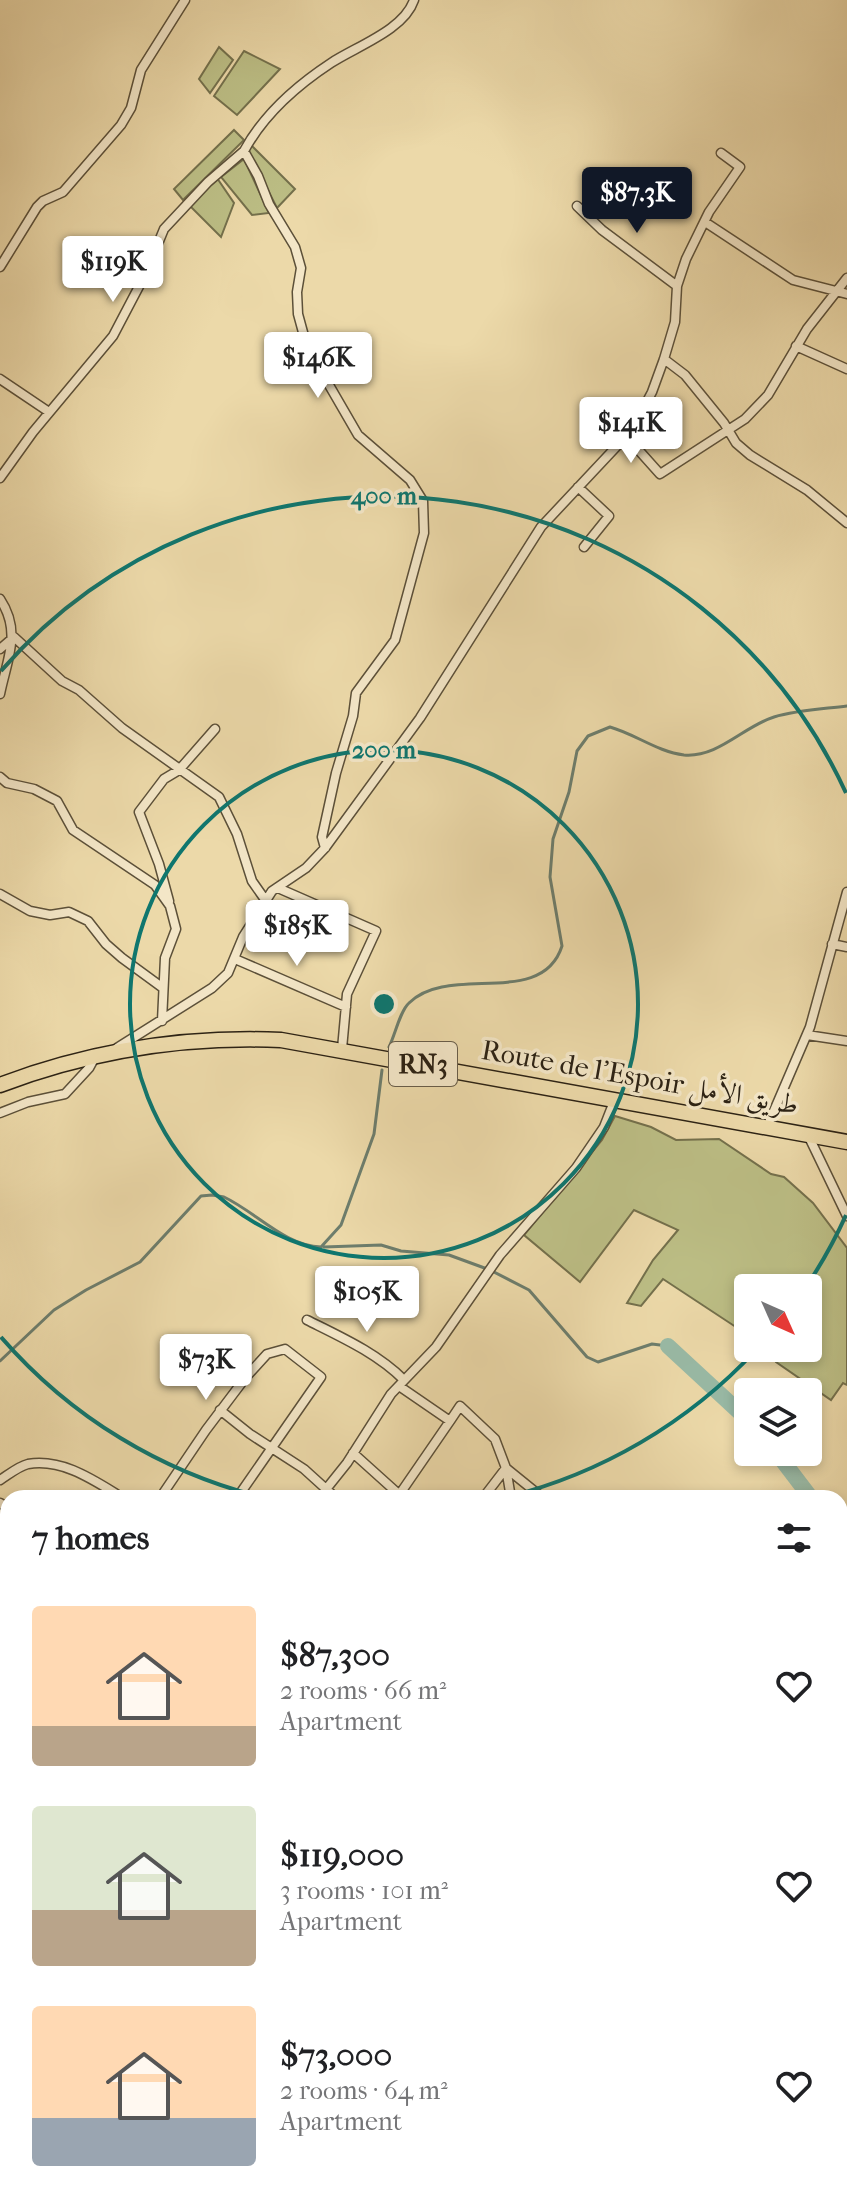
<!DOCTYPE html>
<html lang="en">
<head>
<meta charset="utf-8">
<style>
  :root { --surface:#fff; --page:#f6f6f6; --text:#202124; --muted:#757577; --accent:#111827 }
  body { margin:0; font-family:"IM FELL French Canon",Amiri,serif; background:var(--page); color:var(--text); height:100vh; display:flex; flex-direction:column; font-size:30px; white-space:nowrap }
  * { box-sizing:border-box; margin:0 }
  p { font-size:26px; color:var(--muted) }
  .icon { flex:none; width:44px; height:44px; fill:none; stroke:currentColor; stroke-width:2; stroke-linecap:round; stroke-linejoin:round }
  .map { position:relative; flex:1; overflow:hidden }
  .panel { position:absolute; left:0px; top:1490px; width:848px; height:712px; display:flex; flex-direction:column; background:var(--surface); border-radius:24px 24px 0 0; box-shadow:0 4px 12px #0003 }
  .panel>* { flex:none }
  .needle { width:52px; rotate:135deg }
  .tools { position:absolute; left:734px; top:1274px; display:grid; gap:16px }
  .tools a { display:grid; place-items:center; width:88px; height:88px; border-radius:8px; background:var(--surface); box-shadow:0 4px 12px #0003; font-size:40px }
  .price { position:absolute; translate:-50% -68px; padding:0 18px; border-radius:8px; background:#fff; color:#222; font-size:26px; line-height:52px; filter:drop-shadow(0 2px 4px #0008) }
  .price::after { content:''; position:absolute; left:50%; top:48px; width:24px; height:18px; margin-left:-12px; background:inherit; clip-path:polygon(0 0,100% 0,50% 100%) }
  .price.current { background:var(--accent); color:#fff }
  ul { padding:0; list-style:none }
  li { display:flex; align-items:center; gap:24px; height:200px; padding:0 32px }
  li span { display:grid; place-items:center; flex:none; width:224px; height:160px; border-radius:8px; color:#555 }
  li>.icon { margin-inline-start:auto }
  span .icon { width:96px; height:96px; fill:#fffc; stroke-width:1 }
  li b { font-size:34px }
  h2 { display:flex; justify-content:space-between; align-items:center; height:96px; padding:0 32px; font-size:34px }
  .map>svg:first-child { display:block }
</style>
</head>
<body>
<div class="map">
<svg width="847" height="2202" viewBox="0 0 847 2202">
  <rect width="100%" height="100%" fill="#ecd9a9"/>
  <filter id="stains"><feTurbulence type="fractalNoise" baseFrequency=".0025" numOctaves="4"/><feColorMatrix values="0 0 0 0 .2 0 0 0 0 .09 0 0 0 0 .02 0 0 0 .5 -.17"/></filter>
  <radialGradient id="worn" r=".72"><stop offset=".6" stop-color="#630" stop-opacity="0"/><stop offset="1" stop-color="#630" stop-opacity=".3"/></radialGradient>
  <!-- green -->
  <path fill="#bcbe85" stroke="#74704c" stroke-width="2" d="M219 47 233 60 210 93 199 79Z
    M244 51 280 69 237 115 214 96Z
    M234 130 244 140 183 200 174 189Z
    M251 145 295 189 277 208 248 151Z
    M244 159 269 213 252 215 221 177Z
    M217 178 234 203 221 237 190 206Z
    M615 1116 651 1127 676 1140 719 1139 771 1174 784 1177 813 1203 847 1248V1385L843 1383 831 1400 776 1362 767 1348H808V1288H748V1335L663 1279 641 1306 627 1303 653 1260 678 1230 634 1210 580 1282 524 1235 602 1140Z"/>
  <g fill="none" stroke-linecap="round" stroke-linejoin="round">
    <!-- stream -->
    <path stroke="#6d7d6c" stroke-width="3" d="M389 1047C395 1035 400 1011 409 1003 449 963 542 1009 562 946L550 877 553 839 569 792 577 751 588 736 610 727C635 734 658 752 684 755 718 758 744 726 774 717 797 710 823 709 847 706
      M324 1247 381 1245 401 1251 449 1255 490 1270 529 1290 587 1357 598 1362 652 1344 668 1346
      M0 1361 54 1310 86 1290 140 1262 201 1196 212 1195 224 1197C256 1212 285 1246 321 1247L341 1225 374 1134 382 1070"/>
    <!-- river -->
    <path stroke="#99baa6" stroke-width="16" d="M668 1346 748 1420
      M776 1452 811 1498
      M840 1535 847 1544"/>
    <!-- minor casing -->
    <g stroke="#5c5039" stroke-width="11">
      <path id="minor" d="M577 206 602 230 677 286
        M705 222 793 280 847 294
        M0 267 37 207 43 201 63 192 121 125 131 108 141 70 185 0
        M796 346 847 369
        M664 359 685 375 724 423 736 443 750 455 807 490 847 523
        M0 379 49 412
        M626 436 660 474 745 419 768 395 807 329 847 278
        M0 478 33 432 113 336 145 275 164 229 208 182 244 151
        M578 487 609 516 584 547
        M0 599C22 632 7 659 0 694
        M0 649 14 637 62 681 79 690 122 728 219 797 237 834 252 881 266 901
        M0 777 7 783 34 789 57 801 73 830 155 885 170 906 176 929 165 958 162 1021
        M325 848 322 837 336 773 353 716 356 693 395 640 424 533 423 501 410 480 358 435 307 347 298 314 297 292 301 268 295 247 269 204 258 176 244 151C264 114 296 86 331 63 357 46 404 30 414 0
        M278 888 376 931 347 994 342 1049
        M0 894 30 911 50 915 69 912 88 921 106 944 122 958 163 988
        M169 901 159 864 139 812 164 779 179 770 215 729
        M832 944 847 947
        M235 959 346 1007
        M807 1035 847 1041
        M117 1048 212 988 228 973 243 937 272 891 306 868 325 848 420 718 541 527 632 430 652 392 664 359 675 322 677 286 686 259 709 212 740 167 721 153
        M0 1113 28 1102 65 1094 89 1068 95 1057
        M767 1127 810 1027 847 892
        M808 1135 847 1216
        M307 1320C341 1337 377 1353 404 1380
        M399 1386 450 1421 460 1406 495 1439 506 1468 511 1498
        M220 1410 250 1434 304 1469 336 1498
        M353 1453 403 1498
        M0 1480C8 1475 19 1466 28 1464 63 1458 95 1481 123 1498
        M160 1498 206 1430 246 1377 267 1354 285 1349 321 1377 237 1498
        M319 1498 347 1463 391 1394 436 1347 500 1255 576 1168 604 1127 615 1099
        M397 1498 450 1421
        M483 1498 506 1468 543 1498
        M0 1503 8 1508
        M840 1557 847 1554
        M0 1558 8 1565
        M0 1620 8 1627
        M0 1706 8 1711
        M0 1772 8 1778
        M0 1850 8 1840
        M0 1889 8 1896
        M0 1942 8 1948
        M0 2100 8 2108
        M0 2180 8 2167
        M20 2194 29 2202
        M262 2194 323 2202
        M34 2202 41 2194
        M120 2202 124 2194
        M203 2202 209 2194"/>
    </g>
    <!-- trunk casing -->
    <g stroke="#2c2214" stroke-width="17">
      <path id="trunk" d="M0 1085C90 1051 185 1036 281 1040L847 1142"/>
    </g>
    <!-- minor -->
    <use href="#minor" stroke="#f3e6c7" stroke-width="8"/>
    <!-- trunk -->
    <use href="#trunk" stroke="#ecd9a9" stroke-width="14"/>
  </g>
  <!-- distance rings -->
  <g fill="none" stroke="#0f766e" stroke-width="4">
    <circle cx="384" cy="1004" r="254"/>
    <path d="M846 1215A508 508 0 0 1 808 1284M756 1350A508 508 0 0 1 503 1498M265 1498A508 508 0 0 1 1 1337M1 671A508 508 0 0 1 846 793"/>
  </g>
  <g text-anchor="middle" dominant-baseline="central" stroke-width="7" stroke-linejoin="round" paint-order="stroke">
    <!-- shield labels -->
    <rect fill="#f3e6c7" stroke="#685d4a" stroke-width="2" x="389" y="1042" width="68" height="44" rx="6"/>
    <g font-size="26" font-weight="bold" fill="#2c2214">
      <text x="423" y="1064">RN3</text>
    </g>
    <!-- street labels -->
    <g font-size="28" fill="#2c2214" stroke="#f3e6c7">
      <text transform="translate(640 1077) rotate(10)">Route de l’Espoir طريق الأمل</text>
    </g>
  </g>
  <circle cx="384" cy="1004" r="12" fill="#0f766e" stroke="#f3e6c7" stroke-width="4"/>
  <g font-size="24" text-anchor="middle" font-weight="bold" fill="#0f766e" stroke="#f3e6c7" stroke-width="7" stroke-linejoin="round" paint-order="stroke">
    <text x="384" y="504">400 m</text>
    <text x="384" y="758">200 m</text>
  </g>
  <rect width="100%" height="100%" filter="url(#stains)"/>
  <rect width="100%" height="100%" fill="url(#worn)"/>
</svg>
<div class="tools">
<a><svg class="needle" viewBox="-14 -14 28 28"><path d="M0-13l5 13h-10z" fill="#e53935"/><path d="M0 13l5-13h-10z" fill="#757577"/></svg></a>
<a><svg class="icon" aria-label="layers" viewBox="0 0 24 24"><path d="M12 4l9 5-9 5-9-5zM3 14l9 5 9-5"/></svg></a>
</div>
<b class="price current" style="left:637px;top:235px">$87.3K</b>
<b class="price" style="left:113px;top:304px">$119K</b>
<b class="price" style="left:318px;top:400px">$146K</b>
<b class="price" style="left:631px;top:465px">$141K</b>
<b class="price" style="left:297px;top:968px">$185K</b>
<b class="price" style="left:367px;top:1334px">$105K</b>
<b class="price" style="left:206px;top:1402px">$73K</b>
<section class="panel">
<h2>7 homes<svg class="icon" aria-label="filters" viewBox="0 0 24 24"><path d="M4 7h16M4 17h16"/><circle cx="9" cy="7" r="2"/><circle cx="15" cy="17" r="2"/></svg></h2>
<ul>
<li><span style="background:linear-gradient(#ffd9b3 75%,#b9a48a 0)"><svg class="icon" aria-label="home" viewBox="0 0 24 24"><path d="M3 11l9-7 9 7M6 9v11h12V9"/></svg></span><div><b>$87,300</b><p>2 rooms · 66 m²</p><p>Apartment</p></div><svg class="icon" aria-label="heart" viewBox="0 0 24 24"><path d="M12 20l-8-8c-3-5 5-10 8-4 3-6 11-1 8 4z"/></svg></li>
<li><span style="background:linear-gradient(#dfe7d0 65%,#b9a48a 0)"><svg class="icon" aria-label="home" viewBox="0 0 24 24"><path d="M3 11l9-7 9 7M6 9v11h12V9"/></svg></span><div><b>$119,000</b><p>3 rooms · 101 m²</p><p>Apartment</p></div><svg class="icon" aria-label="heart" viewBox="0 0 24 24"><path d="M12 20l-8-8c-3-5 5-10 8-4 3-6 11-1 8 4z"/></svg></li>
<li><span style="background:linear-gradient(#ffd9b3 70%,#9aa5b1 0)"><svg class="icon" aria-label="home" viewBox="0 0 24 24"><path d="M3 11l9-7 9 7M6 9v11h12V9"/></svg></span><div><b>$73,000</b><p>2 rooms · 64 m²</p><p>Apartment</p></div><svg class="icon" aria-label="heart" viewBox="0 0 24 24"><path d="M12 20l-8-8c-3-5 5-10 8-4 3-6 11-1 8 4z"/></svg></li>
</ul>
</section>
</div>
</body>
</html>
